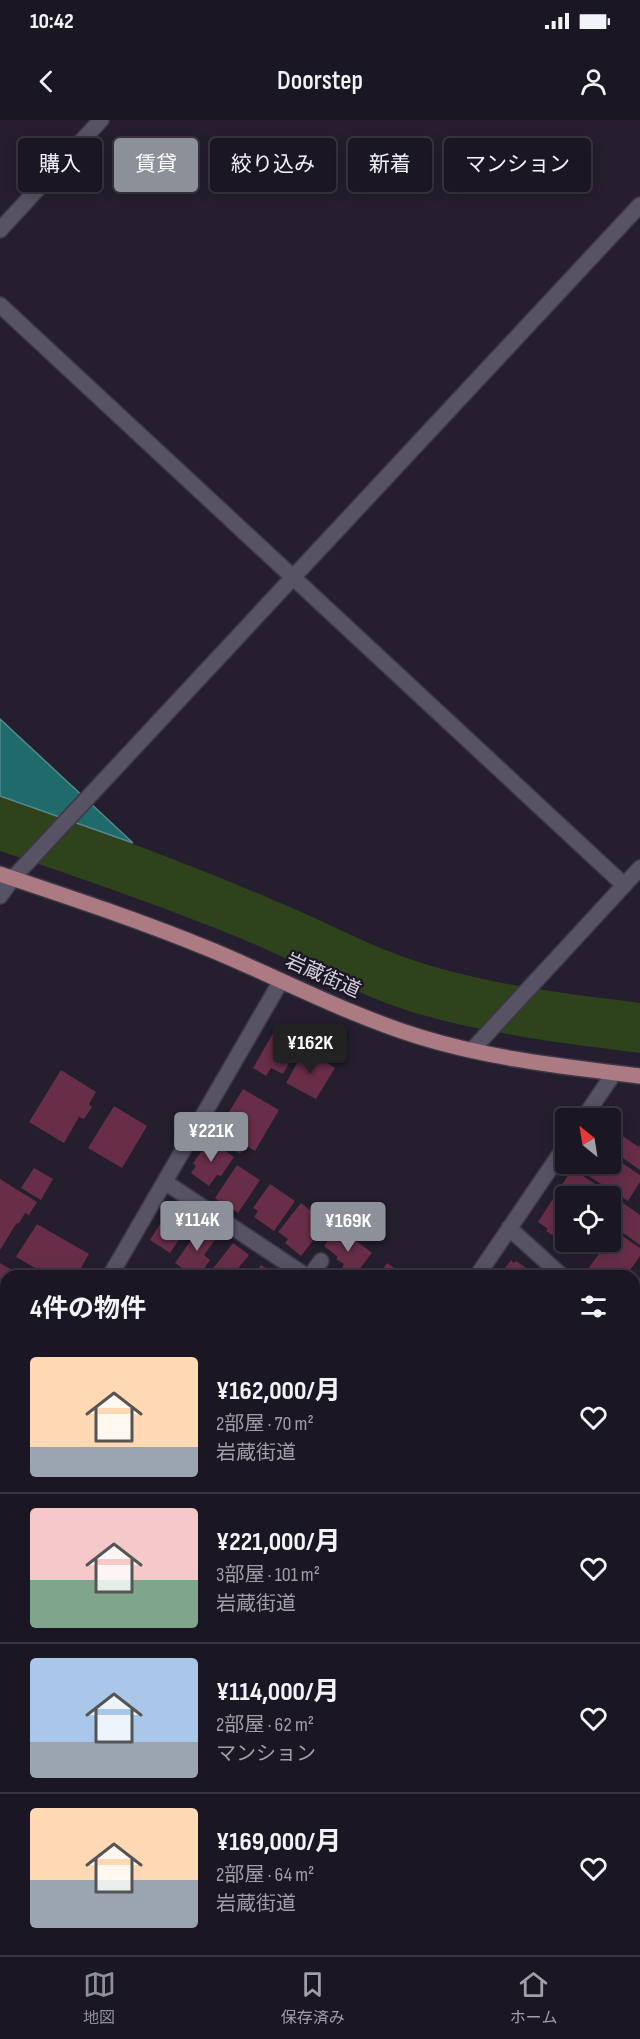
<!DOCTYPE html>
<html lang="ja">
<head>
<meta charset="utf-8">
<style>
  :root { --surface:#1b1623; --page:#241f2b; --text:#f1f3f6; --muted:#a09fa6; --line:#393541; --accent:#8c9099 }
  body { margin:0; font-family:"Sofia Sans Condensed","Noto Sans JP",sans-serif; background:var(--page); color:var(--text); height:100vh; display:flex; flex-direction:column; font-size:22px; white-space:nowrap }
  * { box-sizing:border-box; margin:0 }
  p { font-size:20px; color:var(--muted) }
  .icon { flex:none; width:33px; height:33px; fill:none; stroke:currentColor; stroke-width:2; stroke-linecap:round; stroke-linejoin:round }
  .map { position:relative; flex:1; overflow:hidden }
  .side { position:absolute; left:0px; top:1150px; width:640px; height:686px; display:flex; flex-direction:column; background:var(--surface); border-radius:18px 18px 0 0; box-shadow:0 3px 15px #0003,0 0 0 2px var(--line) }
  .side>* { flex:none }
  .hud { position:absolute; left:18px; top:18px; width:604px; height:54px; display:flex; gap:12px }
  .needle { width:39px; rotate:330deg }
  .buttons { position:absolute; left:555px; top:988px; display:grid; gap:12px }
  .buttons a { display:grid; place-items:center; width:66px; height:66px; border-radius:6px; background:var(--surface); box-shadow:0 3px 15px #0003,0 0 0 2px var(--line); font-size:30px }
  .price { position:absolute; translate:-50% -51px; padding:0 14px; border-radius:6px; background:var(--accent); color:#fff; font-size:20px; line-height:39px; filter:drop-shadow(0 2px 3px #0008) }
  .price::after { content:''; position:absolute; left:50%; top:36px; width:18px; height:14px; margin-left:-9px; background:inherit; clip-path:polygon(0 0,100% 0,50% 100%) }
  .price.current { background:#222; color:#fff }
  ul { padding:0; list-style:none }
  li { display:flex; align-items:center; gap:18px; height:150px; padding:0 30px }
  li+li { border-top:2px solid var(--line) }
  li span { display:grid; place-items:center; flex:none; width:168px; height:120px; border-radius:6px; color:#555 }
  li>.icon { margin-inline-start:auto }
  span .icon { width:72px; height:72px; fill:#fffc; stroke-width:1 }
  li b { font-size:26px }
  h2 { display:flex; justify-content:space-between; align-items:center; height:72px; padding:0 30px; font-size:26px }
  .chip { padding:0 21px; border-radius:6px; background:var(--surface); box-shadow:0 3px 15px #0003,0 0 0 2px var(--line); font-size:21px; line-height:54px }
  .chip.current { background:var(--accent); color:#fff }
  .status { display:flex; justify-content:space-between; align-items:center; height:42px; padding:0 30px; background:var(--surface); direction:ltr }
  .status svg { height:16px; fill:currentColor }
  header { display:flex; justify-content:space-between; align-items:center; height:78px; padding:0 30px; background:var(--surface); font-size:27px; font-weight:600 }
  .tab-bar { display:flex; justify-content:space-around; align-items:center; height:84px; border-top:2px solid var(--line); background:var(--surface); font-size:16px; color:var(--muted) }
  .tab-bar a { display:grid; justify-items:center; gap:3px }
  .tab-bar .current { color:var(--accent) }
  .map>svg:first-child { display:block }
</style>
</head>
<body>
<div class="status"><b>10:42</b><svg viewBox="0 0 49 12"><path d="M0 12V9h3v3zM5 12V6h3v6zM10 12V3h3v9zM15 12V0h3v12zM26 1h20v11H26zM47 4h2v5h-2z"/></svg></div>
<header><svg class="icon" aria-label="back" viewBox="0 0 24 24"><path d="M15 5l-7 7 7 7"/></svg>Doorstep<svg class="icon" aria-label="person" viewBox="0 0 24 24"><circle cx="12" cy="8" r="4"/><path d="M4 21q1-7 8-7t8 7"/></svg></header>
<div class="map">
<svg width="640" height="1835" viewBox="0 0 640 1835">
  <rect width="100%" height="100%" fill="#241e2f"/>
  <!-- industrial -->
  <path fill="#332619" d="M640 1557V1835H452L455 1830H634V1565Z"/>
  <!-- green -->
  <path fill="#2e431c" d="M0 676C92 708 182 741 271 779 316 797 359 821 404 837 480 864 561 873 640 883V933C563 923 486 914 412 892 352 873 297 842 240 818 161 786 81 758 0 731Z"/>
  <!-- water -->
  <path fill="#1f6a6b" stroke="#56898d" stroke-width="1.5" d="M0 599 133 723 0 676Z"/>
  <!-- building -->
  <path fill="#682e48" d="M276 908 300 923 283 954 271 948 266 956 253 948Z
    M305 929 335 948 316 979 286 963Z
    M61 950 96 972 89 984 92 987 84 999 79 997 64 1023 29 1002Z
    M243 969 279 990 255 1031 245 1025 240 1034 221 1023 226 1015 218 1010Z
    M114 986 147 1006 122 1048 88 1028Z
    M618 1013 639 1027 640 1025V1050L610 1029V1023Z
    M210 1020 234 1037 221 1056 217 1055 209 1066 191 1053 196 1046 193 1043Z
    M610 1035 640 1055V1062L628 1081 584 1053 590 1044H610Z
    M237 1045 260 1060 238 1093 215 1078Z
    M34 1048 53 1059 41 1080 21 1068Z
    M572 1049 603 1069 598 1077H566V1116L564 1119 558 1115 557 1118 546 1111 548 1109 538 1102Z
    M0 1059 37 1082 29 1095 25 1093 19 1103 16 1104 0 1130Z
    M270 1064 295 1081 274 1111 254 1097 258 1091 253 1088Z
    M301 1083 329 1105 320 1116 318 1114 301 1136 285 1123 288 1119 278 1112Z
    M623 1083 640 1095V1125L615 1107 619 1102 613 1098Z
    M179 1087 197 1098 183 1120 180 1118 170 1133 150 1120 169 1090 174 1093Z
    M37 1104 89 1134 77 1155 79 1156H49L16 1137Z
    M202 1105 218 1116 204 1135 210 1140 199 1156H193L175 1143Z
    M336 1111 352 1123 355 1120 372 1133 354 1156 342 1147 344 1144 336 1139 338 1137 324 1126Z
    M615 1111 640 1128V1136L626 1156H587L584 1155 607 1122H610V1117Z
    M233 1123 249 1135 232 1156H207Z
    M511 1140 514 1143 516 1141 538 1156H499Z
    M0 1143 22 1156H6V1194L0 1190Z
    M387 1143 406 1156H378Z
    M261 1145 279 1156H253Z
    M634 1254 640 1258V1280L634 1287Z
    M640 1306V1348L634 1344V1315Z
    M634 1352 640 1356V1371L634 1379Z
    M3 1393 6 1395V1437L3 1442 0 1440V1397Z
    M6 1509V1599L0 1595V1518Z
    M640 1602V1651L634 1647V1609Z
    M640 1652V1835H496L500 1830H634V1659Z
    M6 1769V1816L0 1820V1777Z
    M66 1830H99L96 1835H73Z"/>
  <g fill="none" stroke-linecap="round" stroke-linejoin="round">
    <!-- minor casing -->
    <g stroke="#3d3847" stroke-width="18">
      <path id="minor" d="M0 110 101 0
        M0 185 624 765
        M0 776 13 758 640 85
        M472 930 640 748
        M583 999 614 953
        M165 1062 306 1156
        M509 1108 562 1156
        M110 1156 281 861
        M310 1156 321 1141
        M477 1156 566 1025
        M634 1176 640 1167
        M634 1224 640 1229
        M0 1345 6 1334
        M0 1373 6 1377
        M634 1442 640 1434
        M634 1535 640 1526
        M0 1626 6 1630
        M306 1830 314 1835
        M19 1835 23 1830
        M366 1835 370 1830
        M431 1835 435 1830"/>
    </g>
    <!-- major casing -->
    <g stroke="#3d3847" stroke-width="18">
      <path id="major" d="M0 754C72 778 144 802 214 831 283 860 349 895 420 917 492 939 566 947 640 956"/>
    </g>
    <!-- minor -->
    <use href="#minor" stroke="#585265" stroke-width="15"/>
    <!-- major -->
    <use href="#major" stroke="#ab7a82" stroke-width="15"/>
  </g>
  <g text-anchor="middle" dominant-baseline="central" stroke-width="4.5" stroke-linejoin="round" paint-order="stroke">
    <!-- street labels -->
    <g font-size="20" fill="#d5d2dd" stroke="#1b1525">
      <text transform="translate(323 856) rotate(24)">岩蔵街道</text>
    </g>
  </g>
</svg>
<div class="buttons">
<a><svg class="needle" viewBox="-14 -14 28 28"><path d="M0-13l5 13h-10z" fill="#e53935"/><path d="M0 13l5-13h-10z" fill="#a09fa6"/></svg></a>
<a><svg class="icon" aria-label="locate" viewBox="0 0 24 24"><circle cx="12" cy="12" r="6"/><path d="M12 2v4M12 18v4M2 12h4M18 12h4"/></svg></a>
</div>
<b class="price current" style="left:310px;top:955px">¥162K</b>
<b class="price" style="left:211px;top:1043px">¥221K</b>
<b class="price" style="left:197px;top:1132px">¥114K</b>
<b class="price" style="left:348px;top:1133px">¥169K</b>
<div class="hud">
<a class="chip">購入</a>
<a class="chip current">賃貸</a>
<a class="chip">絞り込み</a>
<a class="chip">新着</a>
<a class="chip">マンション</a>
</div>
<section class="side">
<h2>4件の物件<svg class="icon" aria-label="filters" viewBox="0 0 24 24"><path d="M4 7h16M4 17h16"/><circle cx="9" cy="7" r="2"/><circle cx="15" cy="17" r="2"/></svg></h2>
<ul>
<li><span style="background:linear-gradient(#ffd9b3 75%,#9aa5b1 0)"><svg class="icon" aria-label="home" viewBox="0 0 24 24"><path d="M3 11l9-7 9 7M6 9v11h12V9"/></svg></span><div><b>¥162,000/月</b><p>2部屋 · 70 m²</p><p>岩蔵街道</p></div><svg class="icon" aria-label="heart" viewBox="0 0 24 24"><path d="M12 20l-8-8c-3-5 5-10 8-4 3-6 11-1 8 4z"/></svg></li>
<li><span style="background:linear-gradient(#f6c9c9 60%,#7fa58c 0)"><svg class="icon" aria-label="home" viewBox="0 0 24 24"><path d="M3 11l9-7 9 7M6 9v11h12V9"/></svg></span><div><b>¥221,000/月</b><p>3部屋 · 101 m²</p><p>岩蔵街道</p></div><svg class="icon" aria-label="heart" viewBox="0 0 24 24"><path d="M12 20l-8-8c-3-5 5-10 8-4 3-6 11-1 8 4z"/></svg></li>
<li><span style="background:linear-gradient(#a9c7e8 70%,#9aa5b1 0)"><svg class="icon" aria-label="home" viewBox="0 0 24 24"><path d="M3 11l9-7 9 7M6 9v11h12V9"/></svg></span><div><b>¥114,000/月</b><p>2部屋 · 62 m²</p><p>マンション</p></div><svg class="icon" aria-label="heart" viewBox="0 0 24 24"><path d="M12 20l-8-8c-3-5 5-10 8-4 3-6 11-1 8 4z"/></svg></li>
<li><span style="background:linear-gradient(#ffd9b3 60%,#9aa5b1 0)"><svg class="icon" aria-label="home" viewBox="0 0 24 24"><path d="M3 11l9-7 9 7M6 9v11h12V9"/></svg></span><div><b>¥169,000/月</b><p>2部屋 · 64 m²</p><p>岩蔵街道</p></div><svg class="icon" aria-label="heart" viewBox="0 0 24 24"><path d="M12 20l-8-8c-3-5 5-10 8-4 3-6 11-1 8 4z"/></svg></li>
</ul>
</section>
</div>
<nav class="tab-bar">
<a class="current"><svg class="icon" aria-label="map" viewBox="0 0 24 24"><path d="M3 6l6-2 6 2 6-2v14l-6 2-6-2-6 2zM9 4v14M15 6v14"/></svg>地図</a>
<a><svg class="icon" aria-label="saved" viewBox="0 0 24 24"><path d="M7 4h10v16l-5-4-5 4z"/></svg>保存済み</a>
<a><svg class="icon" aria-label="home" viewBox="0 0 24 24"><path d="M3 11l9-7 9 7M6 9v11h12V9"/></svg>ホーム</a>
</nav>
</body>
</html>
